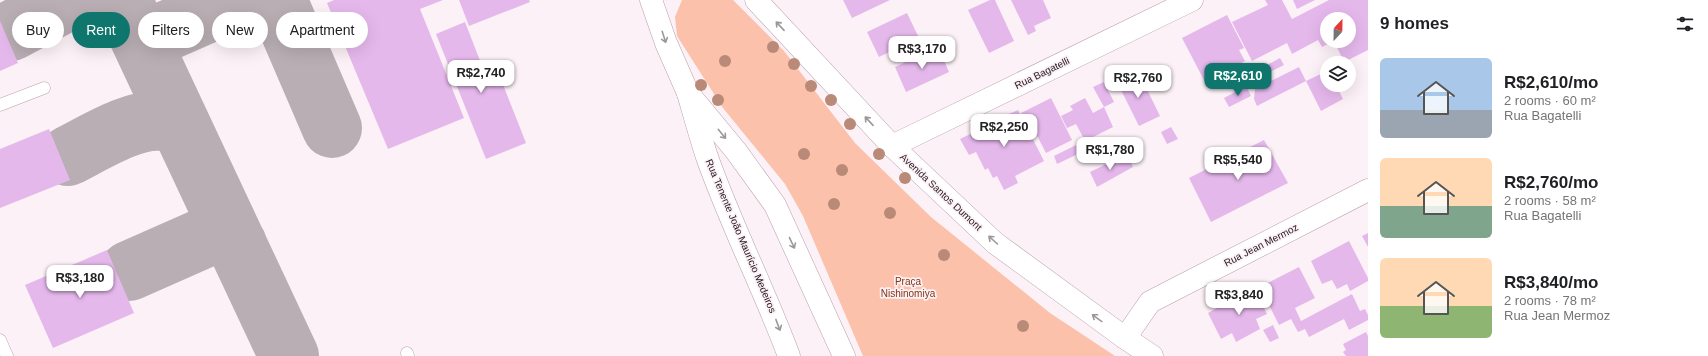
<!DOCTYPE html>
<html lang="en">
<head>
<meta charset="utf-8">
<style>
  :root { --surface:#fff; --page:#f2f2f2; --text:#202124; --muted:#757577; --accent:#0f766e }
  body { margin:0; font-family:Helvetica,sans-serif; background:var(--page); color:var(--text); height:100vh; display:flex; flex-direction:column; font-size:15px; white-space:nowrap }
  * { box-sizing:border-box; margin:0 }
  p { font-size:13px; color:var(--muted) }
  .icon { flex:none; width:22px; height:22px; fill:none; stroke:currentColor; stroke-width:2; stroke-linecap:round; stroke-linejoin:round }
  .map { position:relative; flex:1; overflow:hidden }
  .drawer { display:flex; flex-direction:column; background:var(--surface); width:340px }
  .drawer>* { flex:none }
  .banner { position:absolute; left:12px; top:12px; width:380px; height:36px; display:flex; gap:8px }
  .needle { width:26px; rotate:22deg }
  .fabs { position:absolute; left:1320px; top:12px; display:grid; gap:8px }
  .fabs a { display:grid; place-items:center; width:36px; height:36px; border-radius:50%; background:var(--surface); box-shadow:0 4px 16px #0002; font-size:20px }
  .price { position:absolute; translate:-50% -34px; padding:0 9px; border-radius:8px; background:#fff; color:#222; font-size:13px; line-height:26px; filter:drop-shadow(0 1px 2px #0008) }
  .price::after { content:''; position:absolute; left:50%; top:24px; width:12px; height:9px; margin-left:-6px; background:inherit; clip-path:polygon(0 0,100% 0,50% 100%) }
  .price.selected { background:var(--accent); color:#fff }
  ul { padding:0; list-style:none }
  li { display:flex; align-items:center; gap:12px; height:100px; padding:0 12px }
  li span { display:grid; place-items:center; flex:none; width:112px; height:80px; border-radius:6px; color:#555 }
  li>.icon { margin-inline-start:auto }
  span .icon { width:48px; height:48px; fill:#fffc; stroke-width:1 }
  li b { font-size:17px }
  h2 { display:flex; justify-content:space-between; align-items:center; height:48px; padding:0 12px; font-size:17px }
  .pill { padding:0 14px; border-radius:18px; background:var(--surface); box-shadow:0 4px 16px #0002; font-size:14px; line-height:36px }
  .pill.selected { background:var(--accent); color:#fff }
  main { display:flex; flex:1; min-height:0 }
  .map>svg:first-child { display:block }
</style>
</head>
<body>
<main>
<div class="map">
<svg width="1368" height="356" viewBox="0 0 1368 356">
  <rect width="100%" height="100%" fill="#fcf1f6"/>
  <!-- green -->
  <path fill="#fbc1aa" d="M682 0H733L784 51 855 143 931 217 1050 313 1115 356H863L803 216 785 184 723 108 677 36 675 17Z"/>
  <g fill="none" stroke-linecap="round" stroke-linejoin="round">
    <!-- taxiway -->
    <path stroke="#b9aeb3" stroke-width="60" d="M122 0 289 356
      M277 0 332 128
      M11 31 69 0
      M150 60C152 49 154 40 164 32L237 0
      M68 156C94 143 133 118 162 121 168 122 175 124 180 125
      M129 271 206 237 222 235 237 244"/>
  </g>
  <!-- building -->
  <path fill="#e5b8ec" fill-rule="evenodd" d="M334 0H443L420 9 464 118 388 149 327 3Z
    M459 0H529L530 2 469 26Z
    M843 0H890L852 18Z
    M990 0H995L1014 41 989 53 968 10Z
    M1011 0H1043L1051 18 1034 26 1036 31 1028 35Z
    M1265 0H1282L1292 19 1329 0H1368V50L1344 62 1334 41 1322 47 1318 40 1292 54 1287 43 1252 61 1232 22 1268 5ZM1327 19H1349V41H1327Z
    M1293 0H1315L1297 9Z
    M907 13 919 38 879 57 867 32Z
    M1227 15 1244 48 1239 50 1245 61 1205 82 1182 38Z
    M0 21 18 63 0 71Z
    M465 22 486 76 498 72 526 143 486 159 436 34Z
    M938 47 949 72 906 92 895 67Z
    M1280 58 1284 65 1270 72 1267 65Z
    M1299 67 1306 81 1257 106 1254 99 1255 89Z
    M1138 71 1160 116 1139 126 1117 82Z
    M1327 71V85H1336L1343 99 1321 111 1306 81Z
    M1104 82 1114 102 1104 107 1113 127 1085 141 1076 124 1067 128 1061 116 1073 110 1070 106 1085 98 1093 113 1104 107 1093 87Z
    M1246 86 1251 96 1229 107 1224 98Z
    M1051 98 1072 140 1046 153 1032 126 1028 127 1021 113Z
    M1018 110 1044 161 1015 176 1018 183 1004 190 997 176 993 178 988 168 985 170 976 152 969 155 960 139 989 125 986 120 998 114 1000 118Z
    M1171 127 1178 139 1167 144 1161 132Z
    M49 129 70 180 0 208V149Z
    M1264 140 1288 183 1211 222 1189 178Z
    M1076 145 1080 153 1057 164 1054 156Z
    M1129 158 1133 167 1097 187 1090 172 1115 160 1117 164Z
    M1368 233V247L1362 236Z
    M1349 241 1368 278V281L1350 291 1347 284 1337 289 1332 280 1322 284 1311 261Z
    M107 250 134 313 53 348 25 285Z
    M1299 267 1315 298 1295 308 1301 321 1352 294 1360 311 1365 309 1368 315V320L1349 330 1344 319 1309 337 1305 329 1298 332 1291 319 1279 325 1260 287Z
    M1254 288 1267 314 1256 319 1260 329 1236 342 1232 333 1221 339 1208 313Z
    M1273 325 1279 338 1270 342 1263 330Z
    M1366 332 1368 336V356H1346L1343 352 1346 350 1343 344Z"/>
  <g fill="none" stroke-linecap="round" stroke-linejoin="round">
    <!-- lane casing -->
    <g stroke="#b89faa" stroke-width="13">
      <path id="lane" d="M0 105 44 88
        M0 340 7 356
        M407 353 408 356"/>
    </g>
    <!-- street casing -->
    <g stroke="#b89faa" stroke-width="23">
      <path id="street" d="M892 146 1192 0
        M1125 338 1150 302 1368 190"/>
    </g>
    <!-- secondary casing -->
    <g stroke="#b89faa" stroke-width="23">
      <path id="secondary" d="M688 93C694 114 700 136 707 157 731 225 764 289 789 356"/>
    </g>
    <!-- primary casing -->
    <g stroke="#b89faa" stroke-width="23">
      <path id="primary" d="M651 0 666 43 688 93 736 151 775 205 844 356
        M756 0 892 146 995 243 1125 338 1152 356"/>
    </g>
    <!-- lane -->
    <use href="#lane" stroke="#fff" stroke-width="12"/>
    <!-- street -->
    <use href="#street" stroke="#fff" stroke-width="22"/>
    <!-- secondary -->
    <use href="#secondary" stroke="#fff" stroke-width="22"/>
    <!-- primary -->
    <use href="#primary" stroke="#fff" stroke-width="22"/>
  </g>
  <!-- trees -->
  <g fill="#b98a78">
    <circle cx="773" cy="47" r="6"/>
    <circle cx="725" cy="61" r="6"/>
    <circle cx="794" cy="64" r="6"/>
    <circle cx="701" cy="85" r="6"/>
    <circle cx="811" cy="86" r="6"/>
    <circle cx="718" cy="100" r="6"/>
    <circle cx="831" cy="100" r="6"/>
    <circle cx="850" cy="124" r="6"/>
    <circle cx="804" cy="154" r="6"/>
    <circle cx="879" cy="154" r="6"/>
    <circle cx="842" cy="170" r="6"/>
    <circle cx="905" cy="178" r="6"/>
    <circle cx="834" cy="204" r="6"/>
    <circle cx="890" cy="213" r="6"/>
    <circle cx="944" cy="255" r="6"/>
    <circle cx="1023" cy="326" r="6"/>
  </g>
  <!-- one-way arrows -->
  <defs><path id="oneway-shaft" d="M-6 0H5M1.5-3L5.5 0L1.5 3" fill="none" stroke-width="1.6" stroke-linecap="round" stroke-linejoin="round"/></defs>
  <g stroke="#9c989a">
    <use href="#oneway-shaft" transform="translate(780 26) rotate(-133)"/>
    <use href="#oneway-shaft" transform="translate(664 37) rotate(72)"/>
    <use href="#oneway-shaft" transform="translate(869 121) rotate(-133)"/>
    <use href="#oneway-shaft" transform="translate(722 134) rotate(51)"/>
    <use href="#oneway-shaft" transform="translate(993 240) rotate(-138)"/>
    <use href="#oneway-shaft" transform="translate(792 243) rotate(65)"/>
    <use href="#oneway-shaft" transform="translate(1097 318) rotate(-144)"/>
    <use href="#oneway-shaft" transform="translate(778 325) rotate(69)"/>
  </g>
  <g text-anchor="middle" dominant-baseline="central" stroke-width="3.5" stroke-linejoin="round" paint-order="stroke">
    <!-- street labels -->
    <g font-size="10" fill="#231a1e" stroke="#fcf1f6">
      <text transform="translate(1042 73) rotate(-26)">Rua Bagatelli</text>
      <text transform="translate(941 192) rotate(43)">Avenida Santos Dumont</text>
      <text transform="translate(741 236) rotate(67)">Rua Tenente João Maurício Medeiros</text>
      <text transform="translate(1261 245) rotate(-27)">Rua Jean Mermoz</text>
    </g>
    <!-- park labels -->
    <g font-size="10" fill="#833510" stroke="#fcf1f6">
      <text x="908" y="281">Praça<tspan x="908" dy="12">Nishinomiya</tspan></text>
    </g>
  </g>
</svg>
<div class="fabs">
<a><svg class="needle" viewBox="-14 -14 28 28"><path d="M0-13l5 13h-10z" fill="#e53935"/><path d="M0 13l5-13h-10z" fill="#757577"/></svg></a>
<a><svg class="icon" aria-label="layers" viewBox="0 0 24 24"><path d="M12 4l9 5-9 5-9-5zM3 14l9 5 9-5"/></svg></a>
</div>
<b class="price" style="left:922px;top:70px">R$3,170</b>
<b class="price" style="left:481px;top:94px">R$2,740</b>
<b class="price selected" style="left:1238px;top:97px">R$2,610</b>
<b class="price" style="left:1138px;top:99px">R$2,760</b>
<b class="price" style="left:1004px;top:148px">R$2,250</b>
<b class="price" style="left:1110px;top:171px">R$1,780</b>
<b class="price" style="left:1238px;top:181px">R$5,540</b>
<b class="price" style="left:80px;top:299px">R$3,180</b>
<b class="price" style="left:1239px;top:316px">R$3,840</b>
<div class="banner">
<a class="pill">Buy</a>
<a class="pill selected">Rent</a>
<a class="pill">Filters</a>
<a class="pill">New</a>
<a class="pill">Apartment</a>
</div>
</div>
<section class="drawer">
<h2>9 homes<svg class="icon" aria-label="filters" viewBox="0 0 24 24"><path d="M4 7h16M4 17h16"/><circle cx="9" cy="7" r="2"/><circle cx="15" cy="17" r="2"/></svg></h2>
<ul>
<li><span style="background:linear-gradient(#a9c7e8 65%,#9aa5b1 0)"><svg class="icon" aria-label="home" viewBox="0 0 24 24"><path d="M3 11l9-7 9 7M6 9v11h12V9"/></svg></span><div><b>R$2,610/mo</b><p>2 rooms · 60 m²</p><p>Rua Bagatelli</p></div></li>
<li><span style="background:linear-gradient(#ffd9b3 60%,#7fa58c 0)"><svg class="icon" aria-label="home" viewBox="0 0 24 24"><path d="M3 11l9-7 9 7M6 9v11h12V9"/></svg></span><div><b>R$2,760/mo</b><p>2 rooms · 58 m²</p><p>Rua Bagatelli</p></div></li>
<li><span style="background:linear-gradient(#ffd9b3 60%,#8fb573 0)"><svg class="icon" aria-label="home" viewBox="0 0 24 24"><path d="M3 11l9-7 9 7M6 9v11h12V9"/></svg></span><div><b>R$3,840/mo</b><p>2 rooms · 78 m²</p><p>Rua Jean Mermoz</p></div></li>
</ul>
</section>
</main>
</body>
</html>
